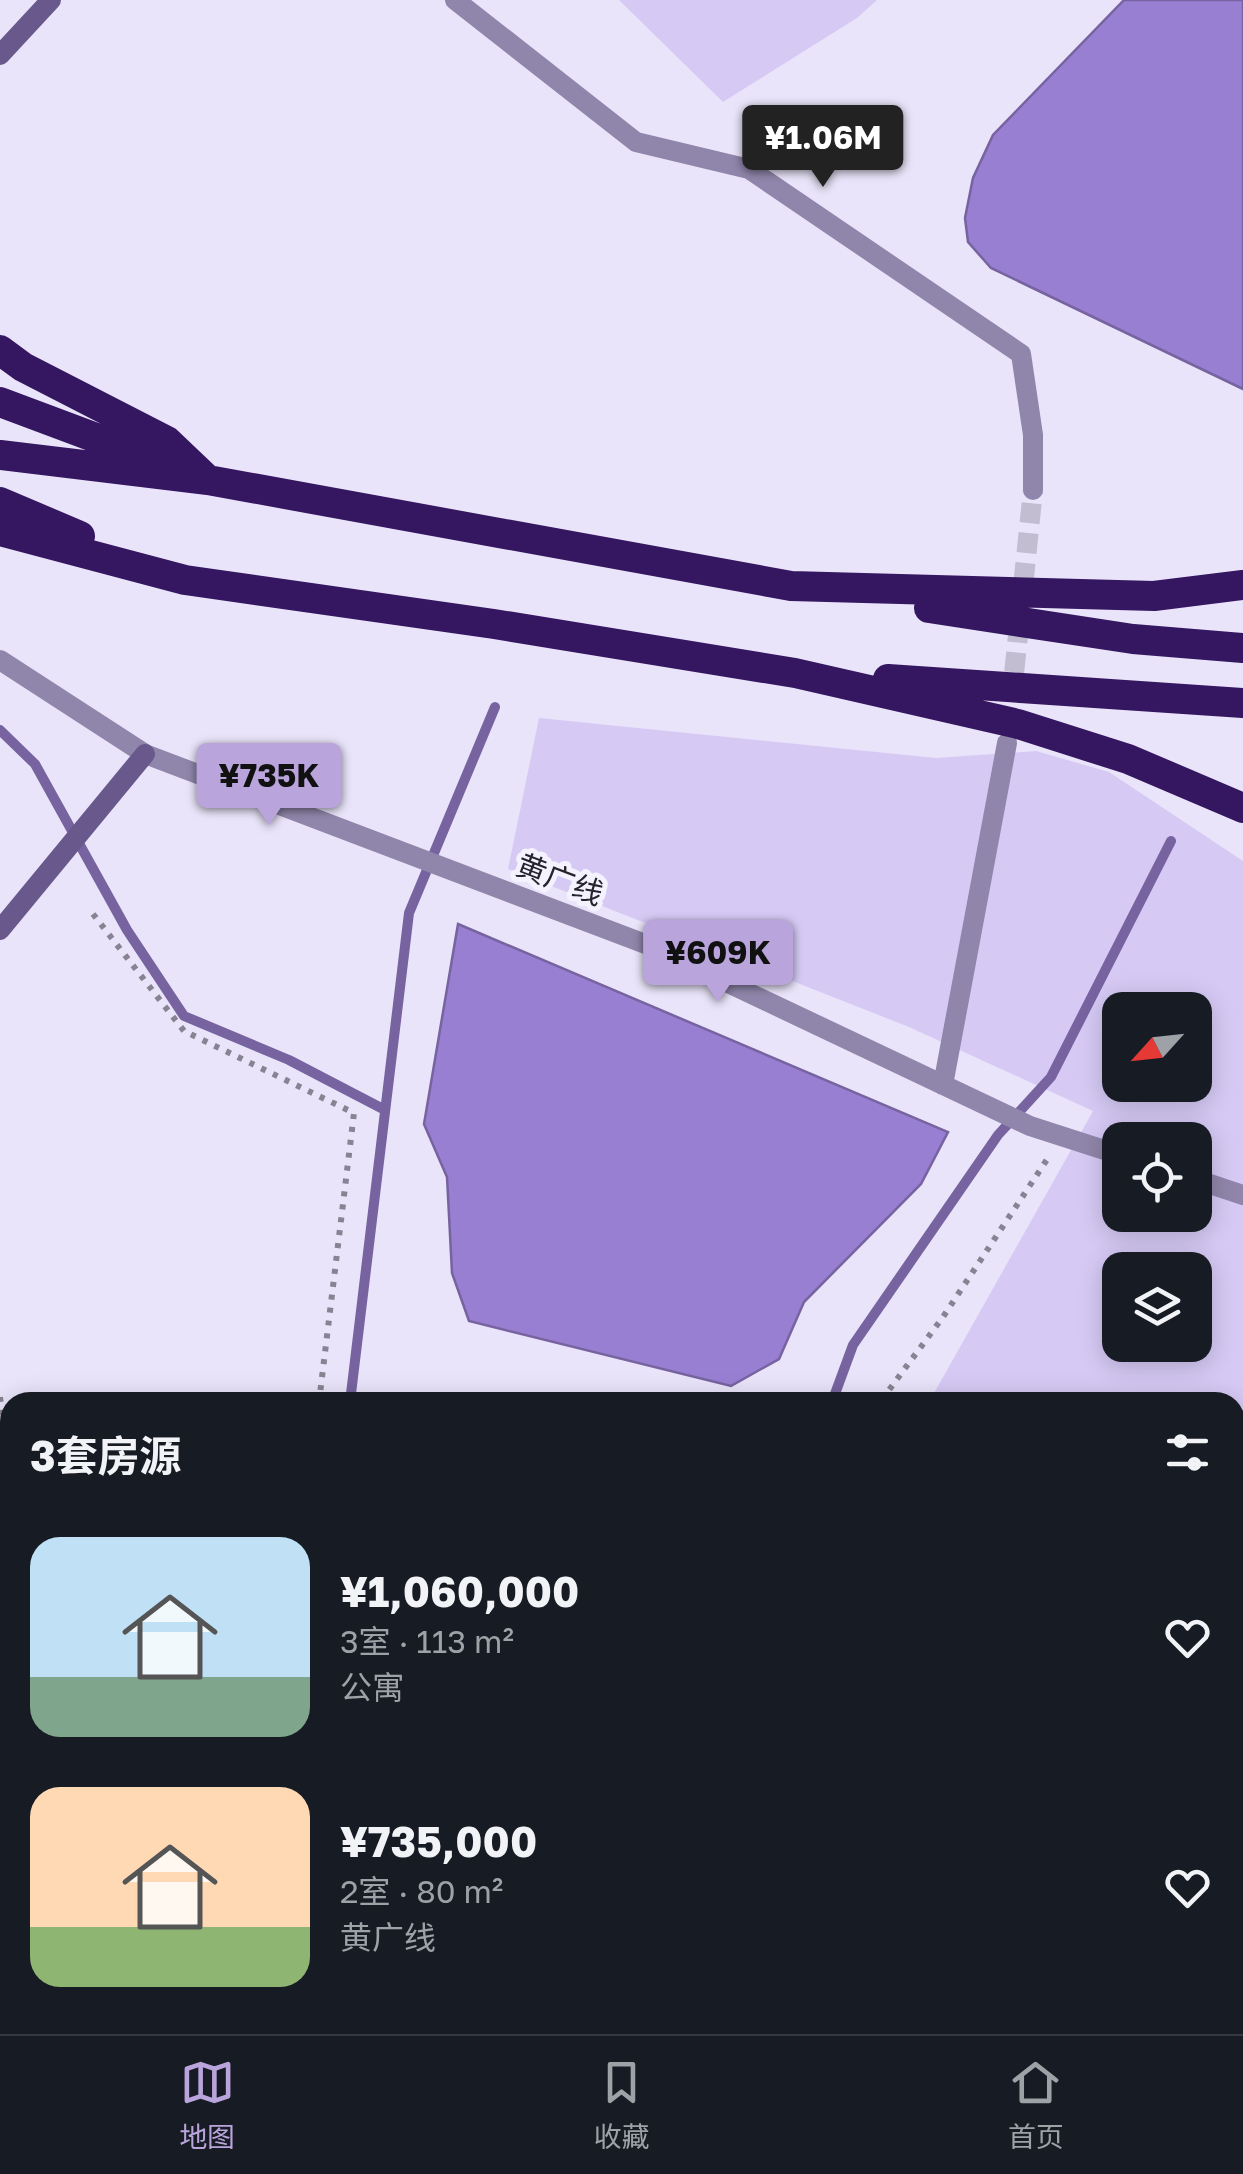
<!DOCTYPE html>
<html lang="zh">
<head>
<meta charset="utf-8">
<style>
  :root { --surface:#171b24; --page:#242831; --text:#f1f3f6; --muted:#9ea1a6; --line:#363941; --accent:#b9a5dc }
  body { margin:0; font-family:"Golos Text","Noto Sans SC",sans-serif; background:var(--page); color:var(--text); height:100vh; display:flex; flex-direction:column; font-size:38px; white-space:nowrap }
  * { box-sizing:border-box; margin:0 }
  p { font-size:32px; color:var(--muted) }
  .icon { flex:none; width:55px; height:55px; fill:none; stroke:currentColor; stroke-width:2; stroke-linecap:round; stroke-linejoin:round }
  .map { position:relative; flex:1; overflow:hidden }
  .details { position:absolute; left:0px; top:1392px; width:1245px; height:642px; display:flex; flex-direction:column; background:var(--surface); border-radius:30px 30px 0 0; box-shadow:0 5px 25px #0003 }
  .details>* { flex:none }
  .needle { width:65px; rotate:243deg }
  .controls { position:absolute; left:1102px; top:992px; display:grid; gap:20px }
  .controls a { display:grid; place-items:center; width:110px; height:110px; border-radius:20px; background:var(--surface); box-shadow:0 5px 25px #0003; font-size:50px }
  .price { position:absolute; translate:-50% -85px; padding:0 22px; border-radius:10px; background:var(--accent); color:#111; font-size:32px; line-height:65px; filter:drop-shadow(0 2px 5px #0008) }
  .price::after { content:''; position:absolute; left:50%; top:60px; width:30px; height:22px; margin-left:-15px; background:inherit; clip-path:polygon(0 0,100% 0,50% 100%) }
  .price.on { background:#222; color:#fff }
  ul { padding:0; list-style:none }
  li { display:flex; align-items:center; gap:30px; height:250px; padding:0 30px }
  li span { display:grid; place-items:center; flex:none; width:280px; height:200px; border-radius:30px; color:#555 }
  li>.icon { margin-inline-start:auto }
  span .icon { width:120px; height:120px; fill:#fffc; stroke-width:1 }
  li b { font-size:42px }
  h2 { display:flex; justify-content:space-between; align-items:center; height:120px; padding:0 30px; font-size:42px }
  .dock { display:flex; justify-content:space-around; align-items:center; height:140px; border-top:2px solid var(--line); background:var(--surface); font-size:28px; color:var(--muted) }
  .dock a { display:grid; justify-items:center; gap:5px }
  .dock .on { color:var(--accent) }
  .map>svg:first-child { display:block }
</style>
</head>
<body>
<div class="map">
<svg width="1243" height="2034" viewBox="0 0 1243 2034">
  <rect width="100%" height="100%" fill="#e9e4f9"/>
  <!-- green -->
  <path fill="#d6caf5" fill-rule="evenodd" d="M619 0H877L857 18 723 102Z
    M539 718 936 758 1036 751 1109 772 1243 861V2034H778L782 2025H1235V1402H929L1093 1111 909 1027 508 869ZM1120 1010H1195V1085H1120ZM1120 1140H1195V1215H1120ZM1120 1270H1195V1345H1120Z"/>
  <!-- water -->
  <path fill="#997fd2" stroke="#7663a0" stroke-width="2.5" d="M1124 0H1243V389L991 268 968 242 965 218 973 178 993 135Z
    M458 924 948 1132 921 1184 804 1302 779 1359 731 1386 469 1321 452 1273 447 1177 424 1124Z
    M43 2025H210L209 2034H46Z
    M326 2025H578L574 2034H324Z"/>
  <g fill="none" stroke-linecap="round" stroke-linejoin="round">
    <!-- stream -->
    <path stroke="#7663a0" stroke-width="10" d="M0 730 35 764 127 930 184 1016 289 1060 385 1110
      M350 1402 409 913 495 707
      M832 1402 853 1345 998 1135 1051 1077 1171 841
      M265 2034 267 2025
      M691 2034 695 2025"/>
    <!-- street-tunnel -->
    <path stroke="#c2bdd0" stroke-width="20" stroke-dasharray="20 10" stroke-linecap="butt" d="M1008 732 1033 490"/>
    <!-- path -->
    <path stroke="#878392" stroke-width="6" stroke-dasharray="5 8" stroke-linecap="butt" d="M93 914 184 1031 354 1113 319 1402
      M0 1397 10 1480
      M886 1402 889 1390 943 1317 1048 1158
      M0 1559 10 1538
      M241 2034 242 2025
      M733 2034 738 2025"/>
    <!-- street -->
    <path stroke="#9086ab" stroke-width="20" d="M455 0 636 142 749 169 1021 354 1033 435V490
      M0 660 145 754 648 945 1030 1126 1120 1155
      M943 1085 1007 743
      M1195 1179 1243 1195"/>
    <!-- secondary -->
    <path stroke="#68588c" stroke-width="20" d="M0 55 51 0
      M0 930 145 754"/>
    <!-- highway -->
    <path stroke="#351660" stroke-width="30" d="M0 350 23 367 167 441 208 480
      M0 402 163 463
      M0 455 208 480 791 586 1154 596 1243 585
      M0 502 80 536
      M0 531 185 580 494 624 795 673 1018 724 1128 759 1243 808
      M929 608 1133 639 1243 648
      M888 679 1243 703"/>
  </g>
  <g text-anchor="middle" dominant-baseline="central" stroke-width="10" stroke-linejoin="round" paint-order="stroke">
    <!-- street labels -->
    <g font-size="30" fill="#25232b" stroke="#f5f2ff">
      <text transform="translate(560 879) rotate(21)">黄广线</text>
    </g>
  </g>
</svg>
<div class="controls">
<a><svg class="needle" viewBox="-14 -14 28 28"><path d="M0-13l5 13h-10z" fill="#e53935"/><path d="M0 13l5-13h-10z" fill="#9ea1a6"/></svg></a>
<a><svg class="icon" aria-label="locate" viewBox="0 0 24 24"><circle cx="12" cy="12" r="6"/><path d="M12 2v4M12 18v4M2 12h4M18 12h4"/></svg></a>
<a><svg class="icon" aria-label="layers" viewBox="0 0 24 24"><path d="M12 4l9 5-9 5-9-5zM3 14l9 5 9-5"/></svg></a>
</div>
<b class="price on" style="left:823px;top:190px">¥1.06M</b>
<b class="price" style="left:269px;top:828px">¥735K</b>
<b class="price" style="left:718px;top:1005px">¥609K</b>
<section class="details">
<h2>3套房源<svg class="icon" aria-label="filters" viewBox="0 0 24 24"><path d="M4 7h16M4 17h16"/><circle cx="9" cy="7" r="2"/><circle cx="15" cy="17" r="2"/></svg></h2>
<ul>
<li><span style="background:linear-gradient(#bfe0f5 70%,#7fa58c 0)"><svg class="icon" aria-label="home" viewBox="0 0 24 24"><path d="M3 11l9-7 9 7M6 9v11h12V9"/></svg></span><div><b>¥1,060,000</b><p>3室 · 113 m²</p><p>公寓</p></div><svg class="icon" aria-label="heart" viewBox="0 0 24 24"><path d="M12 20l-8-8c-3-5 5-10 8-4 3-6 11-1 8 4z"/></svg></li>
<li><span style="background:linear-gradient(#ffd9b3 70%,#8fb573 0)"><svg class="icon" aria-label="home" viewBox="0 0 24 24"><path d="M3 11l9-7 9 7M6 9v11h12V9"/></svg></span><div><b>¥735,000</b><p>2室 · 80 m²</p><p>黄广线</p></div><svg class="icon" aria-label="heart" viewBox="0 0 24 24"><path d="M12 20l-8-8c-3-5 5-10 8-4 3-6 11-1 8 4z"/></svg></li>
</ul>
</section>
</div>
<nav class="dock">
<a class="on"><svg class="icon" aria-label="map" viewBox="0 0 24 24"><path d="M3 6l6-2 6 2 6-2v14l-6 2-6-2-6 2zM9 4v14M15 6v14"/></svg>地图</a>
<a><svg class="icon" aria-label="saved" viewBox="0 0 24 24"><path d="M7 4h10v16l-5-4-5 4z"/></svg>收藏</a>
<a><svg class="icon" aria-label="home" viewBox="0 0 24 24"><path d="M3 11l9-7 9 7M6 9v11h12V9"/></svg>首页</a>
</nav>
</body>
</html>
